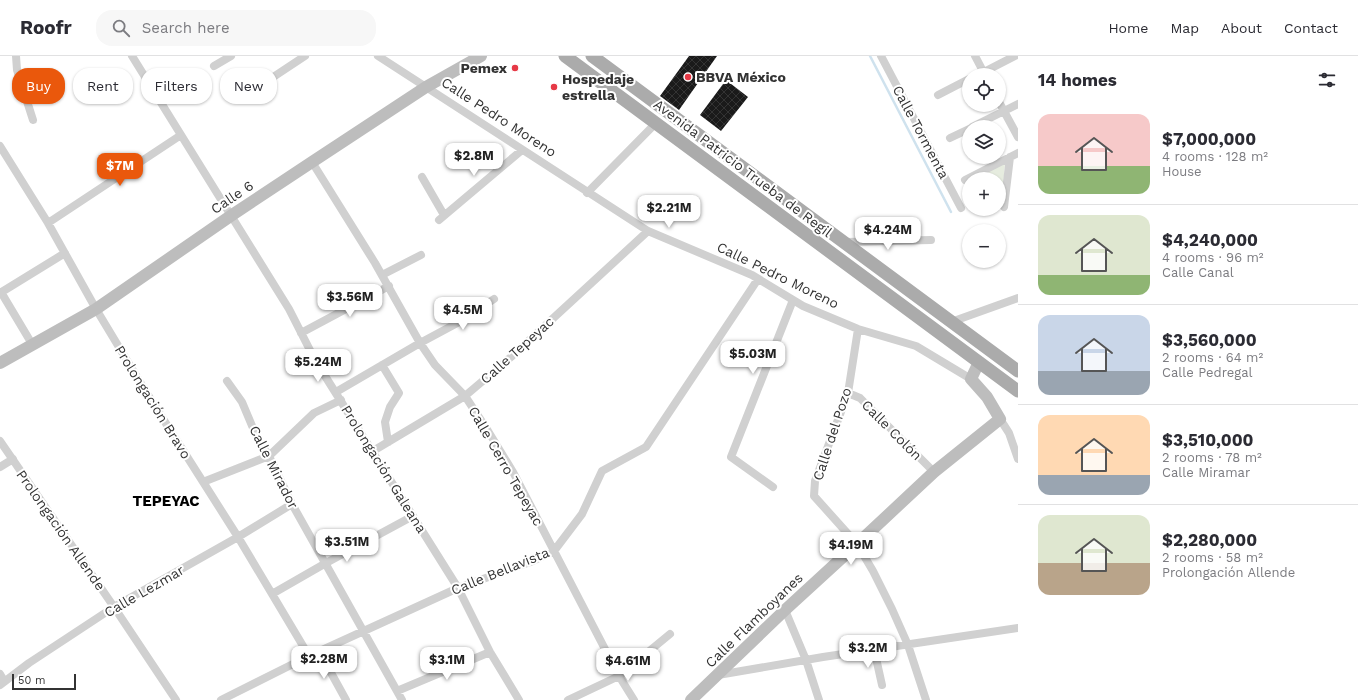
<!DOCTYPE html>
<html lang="en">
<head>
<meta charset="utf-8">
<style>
  :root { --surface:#fff; --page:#f7f7f7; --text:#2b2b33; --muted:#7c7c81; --line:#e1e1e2; --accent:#ea580c }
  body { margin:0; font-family:"Work Sans",sans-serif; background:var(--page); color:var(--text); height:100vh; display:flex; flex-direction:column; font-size:15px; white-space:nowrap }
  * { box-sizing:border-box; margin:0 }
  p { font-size:13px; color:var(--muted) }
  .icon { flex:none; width:22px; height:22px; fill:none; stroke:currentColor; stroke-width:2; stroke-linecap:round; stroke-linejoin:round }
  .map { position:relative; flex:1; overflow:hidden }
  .side { display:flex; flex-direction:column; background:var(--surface); width:340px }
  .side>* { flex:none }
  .guide { position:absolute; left:12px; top:12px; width:380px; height:36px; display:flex; gap:8px }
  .fabs { position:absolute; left:962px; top:12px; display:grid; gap:8px }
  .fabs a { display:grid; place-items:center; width:44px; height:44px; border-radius:50%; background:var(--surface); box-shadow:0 1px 3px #0004; font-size:20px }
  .scale { position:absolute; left:12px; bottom:10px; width:64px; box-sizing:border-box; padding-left:4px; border:2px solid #333; border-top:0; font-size:11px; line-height:14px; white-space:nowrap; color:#333; -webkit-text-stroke:3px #fff; paint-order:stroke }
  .price { position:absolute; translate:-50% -34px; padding:0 9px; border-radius:8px; background:#fff; color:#222; font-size:13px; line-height:26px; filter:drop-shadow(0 1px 2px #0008) }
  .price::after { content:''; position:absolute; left:50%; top:24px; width:12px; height:9px; margin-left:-6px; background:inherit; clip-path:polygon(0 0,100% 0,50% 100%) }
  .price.selected { background:var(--accent); color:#fff }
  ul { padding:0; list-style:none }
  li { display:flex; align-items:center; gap:12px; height:100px; padding:0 20px }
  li+li { border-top:1px solid var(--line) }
  li span { display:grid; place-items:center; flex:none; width:112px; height:80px; border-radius:12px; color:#555 }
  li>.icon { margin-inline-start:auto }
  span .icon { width:48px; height:48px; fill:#fffc; stroke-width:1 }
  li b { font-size:17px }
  h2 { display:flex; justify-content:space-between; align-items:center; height:48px; padding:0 20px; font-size:17px }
  .tag { padding:0 14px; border-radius:16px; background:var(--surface); box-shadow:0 1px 3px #0004; font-size:14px; line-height:36px }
  .tag.selected { background:var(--accent); color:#fff }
  header { display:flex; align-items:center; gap:24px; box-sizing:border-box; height:56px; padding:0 20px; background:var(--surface); border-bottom:1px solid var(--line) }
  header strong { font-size:19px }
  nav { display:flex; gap:22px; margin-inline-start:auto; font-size:14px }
  .search { width:280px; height:36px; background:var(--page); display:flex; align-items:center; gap:10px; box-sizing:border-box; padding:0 14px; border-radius:16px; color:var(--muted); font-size:15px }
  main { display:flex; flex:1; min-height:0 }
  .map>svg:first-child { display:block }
</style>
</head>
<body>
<header>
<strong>Roofr</strong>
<div class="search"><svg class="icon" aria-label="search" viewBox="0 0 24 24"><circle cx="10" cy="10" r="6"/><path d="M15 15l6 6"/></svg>Search here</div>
<nav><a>Home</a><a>Map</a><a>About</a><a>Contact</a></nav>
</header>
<main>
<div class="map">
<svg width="1018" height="644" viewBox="0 0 1018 644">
  <defs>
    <pattern id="building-cross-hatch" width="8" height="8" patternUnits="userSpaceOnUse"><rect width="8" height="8" fill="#1a1a1a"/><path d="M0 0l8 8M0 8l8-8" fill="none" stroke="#333"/></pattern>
  </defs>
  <rect width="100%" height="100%" fill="#fff"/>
  <!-- garden -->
  <path fill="#e6ecdf" d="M1005 107 1002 144 999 140V123H987L984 118Z"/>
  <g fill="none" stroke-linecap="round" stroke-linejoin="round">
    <!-- stream -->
    <path stroke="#cfe2ee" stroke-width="2.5" d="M870 0 951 156"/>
  </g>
  <!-- building -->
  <path fill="url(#building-cross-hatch)" d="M689 0H717L679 54 660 40Z
    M726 24 748 41 721 75 700 59Z"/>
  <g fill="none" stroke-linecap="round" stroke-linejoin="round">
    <!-- street -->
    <path stroke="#d0d0d0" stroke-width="8" d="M16 0 17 14 33 64
      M132 0 289 253 315 304 458 532 490 596 519 644
      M378 0 648 175 752 219 803 250 858 273 916 290 971 323
      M881 0 961 152
      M975 0 985 19
      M214 10 231 0
      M978 19 1015 0
      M246 39 305 0
      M938 39 969 23
      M999 46 1018 81
      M972 71 1018 48
      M950 82 969 73
      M0 90 48 167 96 253 146 336 238 481 309 600
      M312 106 375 207 420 287 435 309 465 340 488 375 513 416 619 620 634 644
      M422 121 444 159
      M965 124 1018 97
      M587 137 656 67
      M999 144 1004 151 1010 101
      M439 164 522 94
      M48 167 181 79
      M845 186 931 184
      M382 219 421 199
      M1 236 32 288
      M0 237 65 197
      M951 266 1018 242
      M858 273 848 337 815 425 814 440 857 488 873 515 892 553 908 589 926 644
      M301 277 389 230
      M382 309 399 337 390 351 385 366 388 386
      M227 325 242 346 258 384 269 400 292 448 402 644
      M336 336 420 287 461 265 494 243
      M848 337 860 342 934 416
      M1000 363 1009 377 1018 403
      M0 385 114 551 176 644
      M373 395 465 340 511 301 648 175
      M0 411 13 403
      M203 426 269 400 314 357 341 344
      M773 431 731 401 793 244
      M272 538 326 507 413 460
      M785 554 806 604 819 644
      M874 593 882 629
      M319 595 346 644
      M0 618 4 625
      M718 619 823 601 1018 572
      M0 629 29 607 114 551 238 481 292 448
      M397 635 490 596
      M221 644 309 600 458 532 533 505 554 495 582 458 602 415 646 391 758 223
      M568 644 619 620 670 578"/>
    <!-- secondary -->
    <path stroke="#bdbdbd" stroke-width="12" d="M0 307 96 253 232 159 312 106 426 31 481 0
      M691 644 785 554 857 488 934 416 1000 363 987 341 971 323 979 306"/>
    <!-- primary -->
    <path stroke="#ababab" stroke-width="13" d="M565 0 1018 335
      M592 0 1018 315"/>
  </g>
  <!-- markers -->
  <g fill="#e63946" stroke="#fff" stroke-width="1.5">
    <circle cx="515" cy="12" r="4"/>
    <circle cx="688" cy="21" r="4"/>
    <circle cx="554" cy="31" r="4"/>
  </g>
  <g text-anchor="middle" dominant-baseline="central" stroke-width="4" stroke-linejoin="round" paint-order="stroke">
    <!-- poi labels -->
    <g font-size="14" font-weight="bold" fill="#333" stroke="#fff" text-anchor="start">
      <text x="507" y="12" text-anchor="end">Pemex</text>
      <text x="696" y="21">BBVA México</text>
      <text x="562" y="23">Hospedaje<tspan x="562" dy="16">estrella</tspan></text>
    </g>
    <!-- street labels -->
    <g font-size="14" fill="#333" stroke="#fff">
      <text transform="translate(499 61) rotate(33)">Calle Pedro Moreno</text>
      <text transform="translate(921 76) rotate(62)">Calle Tormenta</text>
      <text transform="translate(743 112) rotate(37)">Avenida Patricio Trueba de Regil</text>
      <text transform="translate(232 141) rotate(-34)">Calle 6</text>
      <text transform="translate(778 219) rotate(26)">Calle Pedro Moreno</text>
      <text transform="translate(517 294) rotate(-42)">Calle Tepeyac</text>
      <text transform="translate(153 346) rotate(58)">Prolongación Bravo</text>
      <text transform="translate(892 374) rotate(45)">Calle Colón</text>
      <text transform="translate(832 378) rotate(-72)">Calle del Pozo</text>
      <text transform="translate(506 410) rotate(60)">Calle Cerro Tepeyac</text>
      <text transform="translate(274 411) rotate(63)">Calle Mirador</text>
      <text transform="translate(384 413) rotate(58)">Prolongación Galeana</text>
      <text transform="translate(61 474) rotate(55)">Prolongación Allende</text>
      <text transform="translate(500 515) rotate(-22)">Calle Bellavista</text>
      <text transform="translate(144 535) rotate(-30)">Calle Lezmar</text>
      <text transform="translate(754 564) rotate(-44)">Calle Flamboyanes</text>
    </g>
    <!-- neighbourhood labels -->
    <g font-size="15" font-weight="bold" fill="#000" stroke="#fff">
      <text x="166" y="445">TEPEYAC</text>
    </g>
  </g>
</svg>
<div class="fabs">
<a><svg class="icon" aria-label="locate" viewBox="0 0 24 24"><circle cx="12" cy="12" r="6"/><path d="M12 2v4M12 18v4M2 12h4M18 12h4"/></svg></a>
<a><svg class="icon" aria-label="layers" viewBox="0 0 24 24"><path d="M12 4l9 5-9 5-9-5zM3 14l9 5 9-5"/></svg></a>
<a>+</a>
<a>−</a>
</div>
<div class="scale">50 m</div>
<b class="price" style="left:474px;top:121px">$2.8M</b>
<b class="price selected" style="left:120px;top:131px">$7M</b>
<b class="price" style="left:669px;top:173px">$2.21M</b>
<b class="price" style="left:888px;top:195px">$4.24M</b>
<b class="price" style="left:350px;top:262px">$3.56M</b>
<b class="price" style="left:463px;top:275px">$4.5M</b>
<b class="price" style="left:753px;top:319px">$5.03M</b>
<b class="price" style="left:318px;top:327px">$5.24M</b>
<b class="price" style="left:347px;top:507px">$3.51M</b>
<b class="price" style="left:851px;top:510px">$4.19M</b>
<b class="price" style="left:868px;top:613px">$3.2M</b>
<b class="price" style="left:324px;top:624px">$2.28M</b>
<b class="price" style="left:447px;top:625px">$3.1M</b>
<b class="price" style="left:628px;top:626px">$4.61M</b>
<div class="guide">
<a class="tag selected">Buy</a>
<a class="tag">Rent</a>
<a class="tag">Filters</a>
<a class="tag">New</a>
</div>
</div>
<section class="side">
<h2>14 homes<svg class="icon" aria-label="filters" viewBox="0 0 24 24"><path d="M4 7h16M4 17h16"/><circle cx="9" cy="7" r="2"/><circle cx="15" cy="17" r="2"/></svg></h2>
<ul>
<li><span style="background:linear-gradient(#f6c9c9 65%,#8fb573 0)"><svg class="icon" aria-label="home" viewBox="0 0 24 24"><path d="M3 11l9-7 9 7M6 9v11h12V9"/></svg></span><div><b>$7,000,000</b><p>4 rooms · 128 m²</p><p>House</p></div></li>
<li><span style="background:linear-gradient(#dfe7d0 75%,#8fb573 0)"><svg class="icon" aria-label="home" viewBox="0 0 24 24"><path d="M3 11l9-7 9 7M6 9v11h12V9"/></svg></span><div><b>$4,240,000</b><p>4 rooms · 96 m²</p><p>Calle Canal</p></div></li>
<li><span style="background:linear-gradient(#c9d6e8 70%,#9aa5b1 0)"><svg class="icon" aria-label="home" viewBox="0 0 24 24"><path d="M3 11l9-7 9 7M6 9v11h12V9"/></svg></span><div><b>$3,560,000</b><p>2 rooms · 64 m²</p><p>Calle Pedregal</p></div></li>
<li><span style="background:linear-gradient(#ffd9b3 75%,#9aa5b1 0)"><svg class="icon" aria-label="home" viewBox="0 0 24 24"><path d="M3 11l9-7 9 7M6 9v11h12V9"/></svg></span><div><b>$3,510,000</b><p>2 rooms · 78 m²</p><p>Calle Miramar</p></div></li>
<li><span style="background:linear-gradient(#dfe7d0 60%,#b9a48a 0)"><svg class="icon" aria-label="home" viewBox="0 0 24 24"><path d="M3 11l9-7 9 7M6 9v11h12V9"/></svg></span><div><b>$2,280,000</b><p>2 rooms · 58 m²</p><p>Prolongación Allende</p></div></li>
</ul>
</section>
</main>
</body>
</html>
